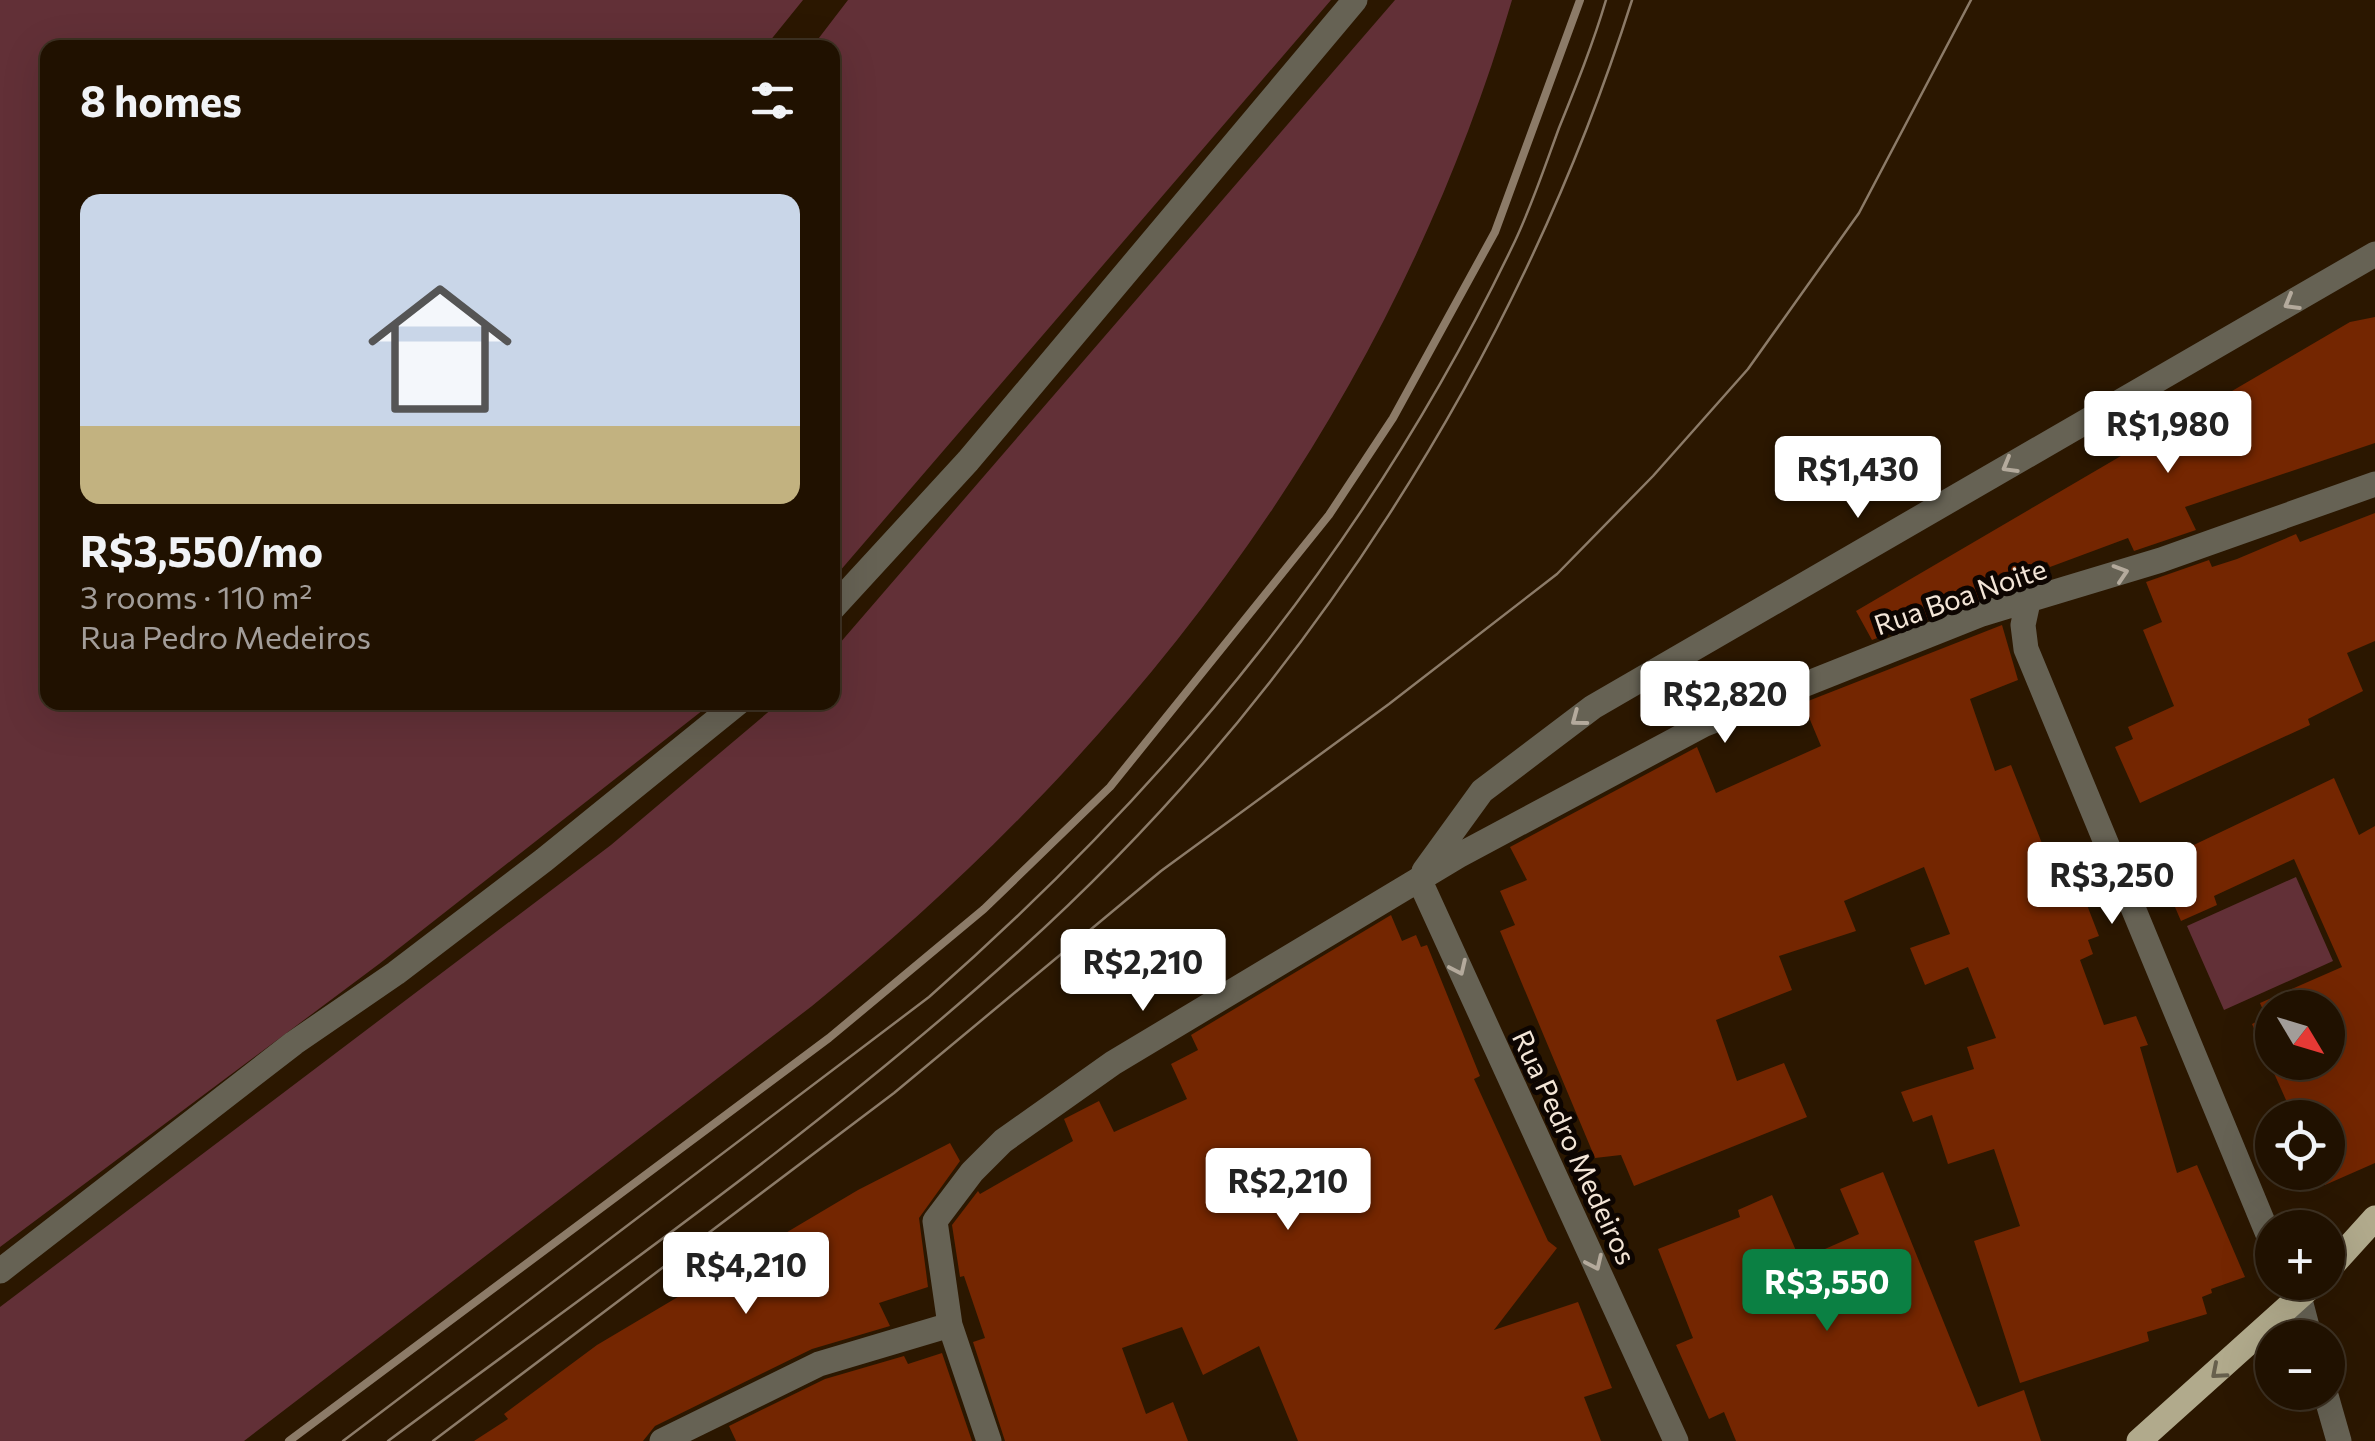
<!DOCTYPE html>
<html lang="en">
<head>
<meta charset="utf-8">
<style>
  :root { --surface:#201100; --page:#2d1f0f; --text:#f1f3f6; --muted:#a29d99; --line:#3d3122; --accent:#0b8043 }
  body { margin:0; font-family:Commissioner,sans-serif; background:var(--page); color:var(--text); height:100vh; display:flex; flex-direction:column; font-size:38px; white-space:nowrap }
  * { box-sizing:border-box; margin:0 }
  p { font-size:32px; color:var(--muted) }
  .icon { flex:none; width:55px; height:55px; fill:none; stroke:currentColor; stroke-width:2; stroke-linecap:round; stroke-linejoin:round }
  .map { position:relative; flex:1; overflow:hidden }
  .sheet { position:absolute; left:40px; top:40px; width:800px; height:670px; display:flex; flex-direction:column; background:var(--surface); border-radius:20px; box-shadow:0 10px 40px #0002,0 0 0 2px var(--line) }
  .sheet>* { flex:none }
  .needle { width:65px; rotate:128deg }
  .buttons { position:absolute; left:2255px; top:990px; display:grid; gap:20px }
  .buttons a { display:grid; place-items:center; width:90px; height:90px; border-radius:50%; background:var(--surface); box-shadow:0 10px 40px #0002,0 0 0 2px var(--line); font-size:50px }
  .price { position:absolute; translate:-50% -85px; padding:0 22px; border-radius:10px; background:#fff; color:#222; font-size:32px; line-height:65px; filter:drop-shadow(0 2px 5px #0008) }
  .price::after { content:''; position:absolute; left:50%; top:60px; width:30px; height:22px; margin-left:-15px; background:inherit; clip-path:polygon(0 0,100% 0,50% 100%) }
  .price.selected { background:var(--accent); color:#fff }
  ul { padding:0; list-style:none }
  li { display:grid; align-content:center; gap:20px; height:530px; padding:0 40px }
  li span { display:grid; place-items:center; height:310px; border-radius:20px; color:#555 }
  li>.icon { margin-inline-start:auto }
  span .icon { width:180px; height:180px; fill:#fffc; stroke-width:1 }
  li b { font-size:42px }
  h2 { display:flex; justify-content:space-between; align-items:center; height:120px; padding:0 40px; font-size:42px }
  .map>svg:first-child { display:block }
</style>
</head>
<body>
<div class="map">
<svg width="2375" height="1441" viewBox="0 0 2375 1441">
  <rect width="100%" height="100%" fill="#2b1700"/>
  <!-- green -->
  <path fill="#623037" d="M0 0H803L765 47 48 48V702L712 703 379 964 0 1247Z
    M848 0H1331L833 579 832 48 812 47Z
    M1395 0H1512C1393 406 1139 742 812 1006L244 1441H0V1307L611 845 779 703 832 702 833 651Z
    M2296 877 2333 961 2224 1010 2187 926Z"/>
  <!-- building -->
  <path fill="#742601" fill-rule="evenodd" d="M2375 317V443L2185 507 2196 530 2134 551 2128 538 2050 567 2047 562 1990 583 1993 594 1872 640 1856 611 2350 322Z
    M2375 513V641L2347 653 2363 691 2308 719 2310 725 2140 803 2115 747 2133 739 2128 727 2174 706 2143 630 2162 622 2146 582 2209 560 2212 567 2237 559 2296 534 2300 542Z
    M2002 625 2018 680 1970 699 1995 771 2011 765 2045 851 2063 843 2099 936 2088 940 2093 954 2080 960 2104 1025 2136 1016 2148 1045 2140 1047 2177 1173 2197 1165 2245 1277 2211 1289 2212 1293 2202 1297 2207 1314 2147 1332 2149 1341 2020 1383 1974 1241 2020 1226 1994 1149 1948 1164 1932 1115 1913 1122 1901 1092 1974 1069 1967 1047 1996 1038 1968 967 1925 985 1910 948 1950 934 1924 867 1844 901 1856 931 1779 956 1792 990 1716 1020 1737 1081 1784 1063 1807 1117 1634 1186 1621 1155 1595 1158 1500 931 1515 925 1500 891 1527 880 1510 847 1697 747 1716 793 1821 746 1803 703Z
    M2334 778 2359 835 2375 826V1163L2325 1185 2319 1172H2328V1118H2294L2252 1024 2266 1017 2260 1003 2342 967 2294 859 2214 896 2217 905 2181 921 2156 863ZM2272 1008H2328V1062H2272Z
    M1391 915 1402 941 1416 935 1421 947 1427 945 1480 1076 1474 1079 1548 1241 1557 1248 1494 1330 1578 1302 1612 1388 1584 1397 1601 1441H1298L1259 1346 1203 1375 1182 1327 1122 1348 1146 1414 1173 1402 1188 1441H1005L973 1342 985 1338 964 1276 960 1277 952 1225 978 1191 980 1194 1073 1141 1064 1119 1099 1101 1114 1132 1187 1099 1171 1064 1198 1050 1191 1035Z
    M950 1143 960 1161 919 1218 928 1287 879 1303 890 1326 812 1349 655 1426 643 1441H474L508 1419 504 1414 597 1345 858 1190Z
    M1883 1172 1978 1407 2024 1390 2041 1441H1736L1724 1412 1709 1419 1676 1345 1693 1338 1658 1249 1740 1217 1738 1210 1772 1195 1800 1260 1859 1234 1840 1189Z
    M942 1353 972 1441H736L729 1426 825 1379 904 1356 908 1364Z"/>
  <g fill="none" stroke-linecap="round" stroke-linejoin="round">
    <!-- minor -->
    <path stroke="#666254" stroke-width="25" d="M2028 602 2023 625 2026 649 2272 1244
      M832 609 968 461 1355 0
      M1424 871 1482 791 1593 707 2375 254
      M1419 879 1676 1441
      M0 1271 294 1043 396 973 544 860 739 702
      M2290 1282 2300 1300 2310 1338
      M2325 1392 2339 1441
      M662 1441 819 1364 950 1325
      M989 1441 950 1325 935 1221 972 1172 1003 1141 1113 1063 1458 856 1703 725 1982 614 2161 560 2375 484"/>
    <!-- major -->
    <path stroke="#b1aa8c" stroke-width="25" d="M2328 1270 2375 1218
      M2139 1441 2316 1282"/>
    <!-- tram -->
    <path stroke="#8c7b68" stroke-width="2.5" d="M343 1441 929 997C1175 781 1373 538 1515 241 1532 205 1545 166 1559 128 1576 86 1593 44 1606 0
      M388 1441C602 1282 822 1129 1020 950 1301 697 1518 360 1632 0
      M433 1441 894 1093 1161 871 1389 704 1557 574 1653 476 1748 369 1859 213 1971 0"/>
    <!-- rail -->
    <path stroke="#8c7b68" stroke-width="8" d="M289 1441 829 1038 984 909 1110 787 1329 515 1393 418 1495 232 1580 0"/>
  </g>
  <!-- one-way arrows -->
  <defs><path id="oneway-chevron" d="M-2-3.5L2.5 0L-2 3.5" fill="none" stroke-width="1.6" stroke-linecap="round" stroke-linejoin="round" transform="scale(2.5)"/></defs>
  <g stroke="#b4aa9c">
    <use href="#oneway-chevron" transform="translate(2291 303) rotate(150)"/>
    <use href="#oneway-chevron" transform="translate(2009 466) rotate(150)"/>
    <use href="#oneway-chevron" transform="translate(2121 573) rotate(-18)"/>
    <use href="#oneway-chevron" transform="translate(1578 719) rotate(143)"/>
    <use href="#oneway-chevron" transform="translate(1459 968) rotate(65)"/>
    <use href="#oneway-chevron" transform="translate(1595 1263) rotate(65)"/>
  </g>
  <use stroke="#67604d" href="#oneway-chevron" transform="translate(2218 1372) rotate(139)"/>
  <g text-anchor="middle" dominant-baseline="central" stroke-width="10" stroke-linejoin="round" paint-order="stroke">
    <!-- street labels -->
    <g font-size="28" fill="#f3e5d7" stroke="#0d0501">
      <text transform="translate(1960 596) rotate(-19)">Rua Boa Noite</text>
      <text transform="translate(1575 1147) rotate(65)">Rua Pedro Medeiros</text>
    </g>
  </g>
</svg>
<div class="buttons">
<a><svg class="needle" viewBox="-14 -14 28 28"><path d="M0-13l5 13h-10z" fill="#e53935"/><path d="M0 13l5-13h-10z" fill="#a29d99"/></svg></a>
<a><svg class="icon" aria-label="locate" viewBox="0 0 24 24"><circle cx="12" cy="12" r="6"/><path d="M12 2v4M12 18v4M2 12h4M18 12h4"/></svg></a>
<a>+</a>
<a>−</a>
</div>
<b class="price" style="left:2168px;top:476px">R$1,980</b>
<b class="price" style="left:1858px;top:521px">R$1,430</b>
<b class="price" style="left:1725px;top:746px">R$2,820</b>
<b class="price" style="left:2112px;top:927px">R$3,250</b>
<b class="price" style="left:1143px;top:1014px">R$2,210</b>
<b class="price" style="left:1288px;top:1233px">R$2,210</b>
<b class="price" style="left:746px;top:1317px">R$4,210</b>
<b class="price selected" style="left:1827px;top:1334px">R$3,550</b>
<section class="sheet">
<h2>8 homes<svg class="icon" aria-label="filters" viewBox="0 0 24 24"><path d="M4 7h16M4 17h16"/><circle cx="9" cy="7" r="2"/><circle cx="15" cy="17" r="2"/></svg></h2>
<ul>
<li><span style="background:linear-gradient(#c9d6e8 75%,#c2b280 0)"><svg class="icon" aria-label="home" viewBox="0 0 24 24"><path d="M3 11l9-7 9 7M6 9v11h12V9"/></svg></span><div><b>R$3,550/mo</b><p>3 rooms · 110 m²</p><p>Rua Pedro Medeiros</p></div></li>
</ul>
</section>
</div>
</body>
</html>
